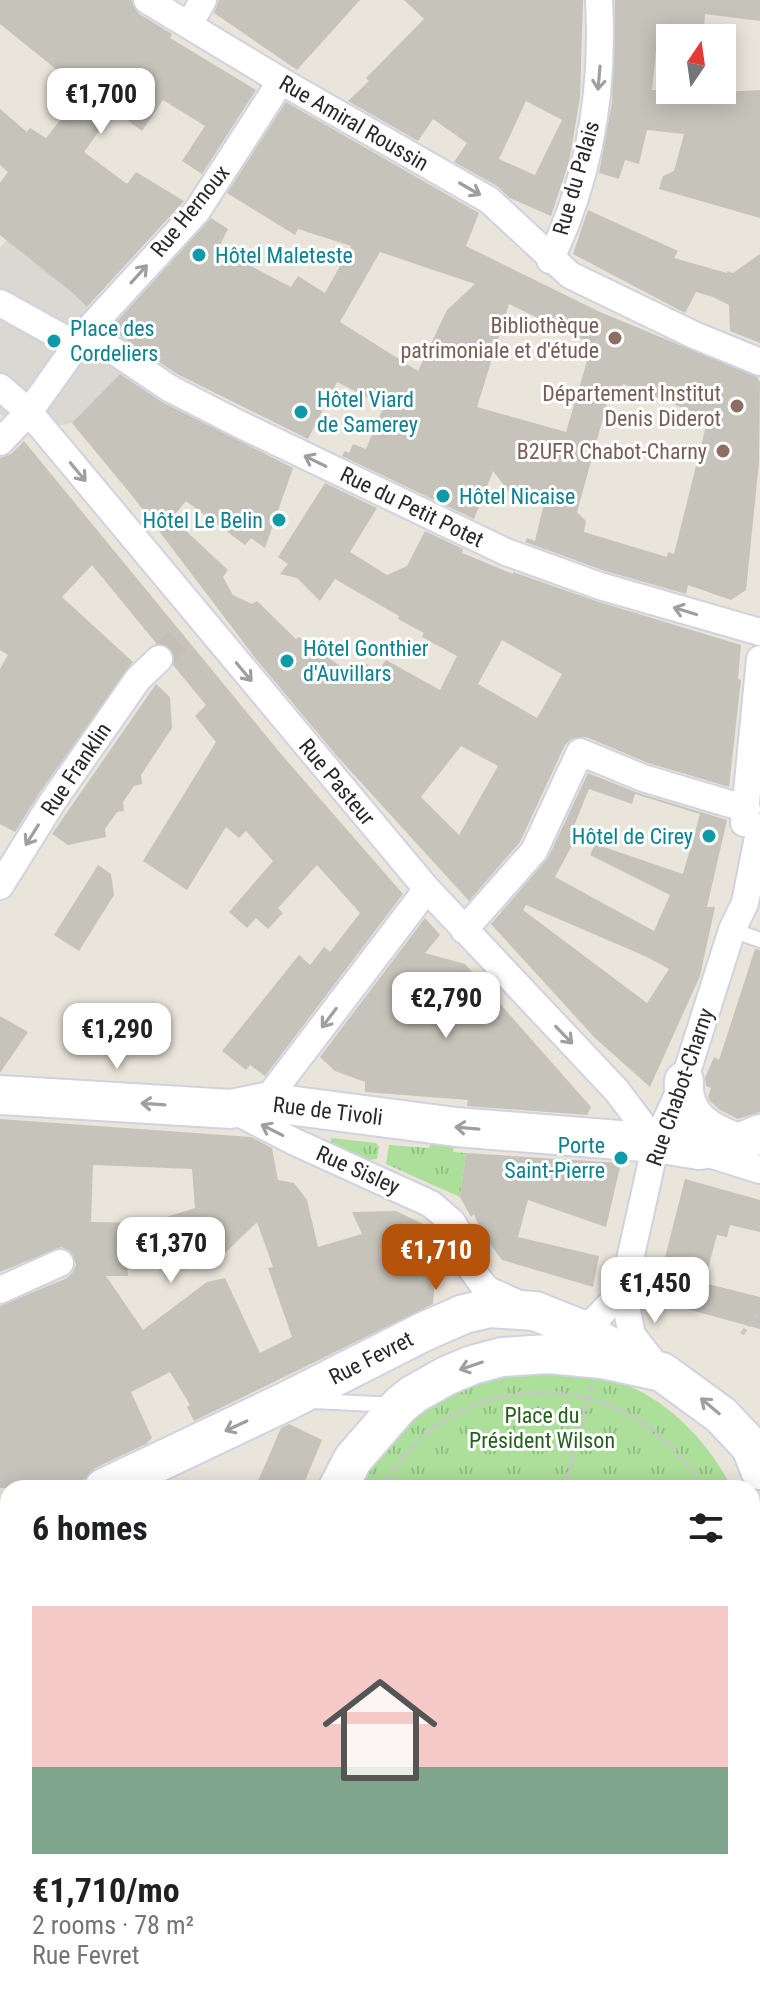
<!DOCTYPE html>
<html lang="en">
<head>
<meta charset="utf-8">
<style>
  :root { --surface:#fff; --page:#f6f6f6; --text:#202124; --muted:#757577; --line:#e0e0e0; --accent:#b45309 }
  body { margin:0; font-family:"Roboto Condensed",sans-serif; background:var(--page); color:var(--text); height:100vh; display:flex; flex-direction:column; font-size:30px; white-space:nowrap }
  * { box-sizing:border-box; margin:0 }
  p { font-size:26px; color:var(--muted) }
  .icon { flex:none; width:44px; height:44px; fill:none; stroke:currentColor; stroke-width:2; stroke-linecap:round; stroke-linejoin:round }
  .map { position:relative; flex:1; overflow:hidden }
  .side { position:absolute; left:0px; top:1480px; width:760px; height:536px; display:flex; flex-direction:column; background:var(--surface); border-radius:24px 24px 0 0; box-shadow:0 4px 20px #0003 }
  .side>* { flex:none }
  .needle { width:52px; rotate:13deg }
  .tools { position:absolute; left:656px; top:24px; display:grid; gap:16px }
  .tools a { display:grid; place-items:center; width:80px; height:80px; border-radius:0px; background:var(--surface); box-shadow:0 4px 20px #0003; font-size:40px }
  .price { position:absolute; translate:-50% -68px; padding:0 18px; border-radius:16px; background:#fff; color:#222; font-size:26px; line-height:52px; filter:drop-shadow(0 2px 4px #0008) }
  .price::after { content:''; position:absolute; left:50%; top:48px; width:24px; height:18px; margin-left:-12px; background:inherit; clip-path:polygon(0 0,100% 0,50% 100%) }
  .price.active { background:var(--accent); color:#fff }
  ul { padding:0; list-style:none }
  li { display:grid; align-content:center; gap:16px; height:424px; padding:0 32px }
  li+li { border-top:2px solid var(--line) }
  li span { display:grid; place-items:center; height:248px; border-radius:0px; color:#555 }
  li>.icon { margin-inline-start:auto }
  span .icon { width:144px; height:144px; fill:#fffc; stroke-width:1 }
  li b { font-size:34px }
  h2 { display:flex; justify-content:space-between; align-items:center; height:96px; padding:0 32px; font-size:34px }
  .map>svg:first-child { display:block }
</style>
</head>
<body>
<div class="map">
<svg width="760" height="2016" viewBox="0 0 760 2016">
  <defs>
    <pattern id="park-tufts" width="24" height="20" patternUnits="userSpaceOnUse" patternTransform="scale(2)"><rect width="24" height="20" fill="#abdf9a"/><path d="M3 7l-1-3M5 7V3M7 7l1-3M15 17l-1-3M17 17v-4M19 17l1-3" fill="none" stroke="#93bf85"/></pattern>
  </defs>
  <rect width="100%" height="100%" fill="#eae5db"/>
  <!-- park -->
  <path fill="url(#park-tufts)" d="M331 1138 376 1143 379 1147 377 1159 369 1160 330 1146Z
    M432 1140 454 1145 453 1152 466 1153 460 1197 386 1164 389 1145 429 1148Z
    M576 1370C592 1374 610 1378 625 1384 672 1404 709 1443 732 1488H352L421 1405 481 1376Z
    M410 2008H455V2016H411Z
    M508 2008H587L588 2016H509Z"/>
  <!-- plaza -->
  <path fill="#dbd8d2" d="M7 240 75 295 92 312 104 333 120 374 72 423 21 432 0 414V248Z"/>
  <!-- building -->
  <path fill="#c6c3ba" fill-rule="evenodd" d="M0 0H131L138 13 172 34 170 38 256 90 202 174 182 161 205 126 163 100 142 131 114 110 84 152 127 184 136 172 184 201 87 307 75 295 0 235V183L8 172 0 165V109L27 132 30 128 46 138 83 91 0 24Z
    M219 0H360L297 70 214 13Z
    M404 0H583L580 98 569 162 551 216 510 198 497 186 454 162 467 143 433 119 418 141 348 101 369 81 366 78 424 19ZM526 101 562 120 535 175 499 159Z
    M615 0H760V21L705 14 703 38H670V54L656 52 652 90 722 92 760 90V218L659 189 663 176 674 171 684 134 647 130 639 164 625 160 619 179 599 173 612 102Z
    M286 102 479 213 466 246 600 312 757 377 760 382 759 462 746 590 731 600 688 585 686 594 605 571 525 542 527 538 535 541 544 503 510 493 493 471 474 519 342 456 345 451 349 453 353 444 366 449 384 406 337 382 308 439 177 374 110 329 211 218 228 229 218 249 291 287 298 276 325 293 351 246 298 229 295 235 227 193ZM380 252 475 284 447 310 418 371 340 322ZM509 304 592 344 566 432 477 407ZM623 384 708 418 674 554 668 552 667 557 584 532 586 521 577 512 611 389 620 392Z
    M588 210 678 251 674 258 727 273V271L733 273 760 254V343L730 331 729 305 713 297 696 292 685 313 573 254Z
    M120 374 162 402 293 468 265 548 251 538 245 545 186 501 172 518 228 570 223 577 233 595 252 604 257 601 296 639 299 637 353 675 364 662 377 672 386 660 440 690 457 656 422 637 424 633 398 619 399 616 335 579 320 601 297 578 280 574 288 564 278 557 325 483 377 508 350 552 387 575 407 566 425 531 463 549 462 553 513 574V572L596 601 741 645 738 679 741 680 729 787 648 763 586 737 571 739 565 745 520 842 469 901 336 755 256 659 134 498 72 423ZM502 640 562 674 537 718 478 684ZM461 746 498 766 459 835 421 797Z
    M24 441 281 754 403 894 265 1076 250 1065 246 1070 222 1051 299 955 310 965 324 947 330 952 360 913 317 865 278 908 283 913 268 929 256 918 247 928 229 912 273 861 246 831 239 838 226 827 187 890 143 861 216 742 195 716 206 705 173 665 175 656 171 649 164 644 156 643 92 565 62 597 133 662 40 792 15 832 0 824V669L8 655 0 650V458L11 454Z
    M156 684 170 697 172 728 141 775 142 784 134 786 123 802 124 811 117 812 105 829 106 837 68 845 52 834Z
    M588 773 638 793 727 820 707 907H715L700 976 650 1087 595 1038 491 924 548 858ZM589 789 632 804 635 794 700 814 683 874 595 844 590 855 670 895 654 931 555 877 576 838 570 836ZM526 905 647 957 669 969 647 1003 523 910Z
    M98 865 111 874 114 895 79 951 54 935Z
    M425 918 440 935 425 953 465 964 591 1107 587 1115 467 1106 468 1100 365 1092V1082L335 1071 320 1057Z
    M755 949 760 950V1112L738 1119 720 1110 710 1101 708 1097 711 1088 706 1086 705 1078 714 1057 719 1060Z
    M0 1016 28 1032 0 1073Z
    M0 1119 251 1137 272 1148 278 1180 294 1183 307 1200 318 1247 362 1234 352 1212 396 1211 438 1231 433 1304 194 1421 187 1407 190 1405 170 1372 131 1392 152 1438 146 1444 95 1468 85 1479 66 1488H0V1306L67 1278 73 1272 76 1264 70 1251 61 1247 0 1272ZM93 1165 192 1169 195 1208 147 1223 91 1222ZM257 1222 273 1267 268 1268 292 1337 260 1353 225 1278 207 1282 143 1330 106 1276H128L126 1253 217 1226 220 1258Z
    M466 1153 621 1163 606 1227 528 1200 518 1237 599 1256 593 1287 502 1260 482 1233 474 1214 471 1217 460 1197Z
    M685 1179 760 1200V1232L730 1225 727 1237 717 1235 704 1283 760 1297V1329L654 1300Z
    M289 1424 322 1440 302 1488H255L281 1428Z"/>
  <g fill="none" stroke-linecap="round" stroke-linejoin="round">
    <!-- street-tunnel -->
    <path stroke="#c3bfb7" stroke-width="26" stroke-dasharray="26 13" stroke-linecap="butt" d="M159 659 184 635"/>
    <!-- lane casing -->
    <g stroke="#d0d2e1" stroke-width="18">
      <path id="lane" d="M732 930 760 940
        M313 1401 396 1405"/>
    </g>
    <!-- street casing -->
    <g stroke="#d0d2e1" stroke-width="30">
      <path id="street" d="M147 0 281 81 489 200 570 275 694 335 760 362
        M189 25 203 0
        M550 260C590 178 604 90 599 0
        M0 303 76 345
        M86 332 169 388 239 424 506 552 600 586 760 632
        M0 387 29 412 427 889 617 1091 656 1143
        M0 442 29 412 86 332 197 211 281 81
        M744 823 760 659
        M0 886 53 801 138 679 159 659
        M464 930 534 851 580 752 643 778 747 809
        M265 1102 427 889
        M231 1109 295 1142 431 1204 452 1222 460 1235 470 1267 483 1285 488 1290 517 1303
        M706 1153 760 1170
        M0 1290 60 1263
        M571 1336 596 1319 623 1291
        M656 1366 632 1335 623 1291 656 1143 684 1081 732 930 745 903 760 827
        M752 1961H760
        M101 2008 109 2016
        M486 2008 487 2016"/>
    </g>
    <!-- secondary casing -->
    <g stroke="#d0d2e1" stroke-width="42">
      <path id="secondary" d="M684 1081C681 1117 708 1133 739 1143
        M0 1095 231 1109 265 1102 456 1127 656 1143 699 1150 739 1143 760 1134
        M104 1488 289 1400 423 1332 464 1314 490 1308 535 1311 580 1329 643 1366
        M338 1488 353 1459 400 1405 414 1394 446 1376 472 1365 502 1357 548 1354 602 1359 662 1372 721 1415 751 1447 760 1470
        M0 1538 8 1534
        M752 1650 760 1627
        M752 1685 760 1677
        M0 1774 8 1776
        M752 1804 760 1805
        M38 2016 46 2008"/>
    </g>
    <!-- path -->
    <path stroke="#c7c7c7" stroke-width="4" stroke-dasharray="6 4" stroke-linecap="butt" d="M742 1334 760 1310
      M382 1488C455 1359 629 1362 703 1488
      M564 1488 592 1386
      M427 2008V2016
      M532 2008V2016"/>
    <!-- lane -->
    <use href="#lane" stroke="#fff" stroke-width="14"/>
    <!-- street -->
    <use href="#street" stroke="#fff" stroke-width="26"/>
    <!-- secondary -->
    <use href="#secondary" stroke="#fff" stroke-width="38"/>
  </g>
  <!-- one-way arrows -->
  <defs><path id="oneway-shaft" d="M-6 0H5M1.5-3L5.5 0L1.5 3" fill="none" stroke-width="1.6" stroke-linecap="round" stroke-linejoin="round" transform="scale(2)"/></defs>
  <g stroke="#9f9f9f">
    <use href="#oneway-shaft" transform="translate(599 78) rotate(95)"/>
    <use href="#oneway-shaft" transform="translate(470 189) rotate(30)"/>
    <use href="#oneway-shaft" transform="translate(139 274) rotate(-48)"/>
    <use href="#oneway-shaft" transform="translate(315 461) rotate(-154)"/>
    <use href="#oneway-shaft" transform="translate(78 472) rotate(50)"/>
    <use href="#oneway-shaft" transform="translate(685 611) rotate(-163)"/>
    <use href="#oneway-shaft" transform="translate(244 672) rotate(50)"/>
    <use href="#oneway-shaft" transform="translate(32 835) rotate(122)"/>
    <use href="#oneway-shaft" transform="translate(329 1018) rotate(127)"/>
    <use href="#oneway-shaft" transform="translate(564 1035) rotate(46)"/>
    <use href="#oneway-shaft" transform="translate(153 1104) rotate(-176)"/>
    <use href="#oneway-shaft" transform="translate(467 1128) rotate(-175)"/>
    <use href="#oneway-shaft" transform="translate(272 1130) rotate(-153)"/>
    <use href="#oneway-shaft" transform="translate(471 1366) rotate(161)"/>
    <use href="#oneway-shaft" transform="translate(710 1406) rotate(-140)"/>
    <use href="#oneway-shaft" transform="translate(236 1426) rotate(155)"/>
  </g>
  <!-- markers -->
  <g fill="#0f9aa8" stroke="#fff" stroke-width="3">
    <circle cx="199" cy="255" r="8"/>
    <circle cx="54" cy="341" r="8"/>
    <circle cx="301" cy="412" r="8"/>
    <circle cx="443" cy="496" r="8"/>
    <circle cx="279" cy="520" r="8"/>
    <circle cx="287" cy="661" r="8"/>
    <circle cx="709" cy="836" r="8"/>
    <circle cx="621" cy="1158" r="8"/>
  </g>
  <g fill="#8d6e63" stroke="#fff" stroke-width="3">
    <circle cx="615" cy="338" r="8"/>
    <circle cx="737" cy="406" r="8"/>
    <circle cx="723" cy="451" r="8"/>
  </g>
  <g text-anchor="middle" dominant-baseline="central" stroke-width="6" stroke-linejoin="round" paint-order="stroke">
    <!-- street labels -->
    <g font-size="22" fill="#292929" stroke="#fff">
      <text transform="translate(354 123) rotate(30)">Rue Amiral Roussin</text>
      <text transform="translate(576 178) rotate(-74)">Rue du Palais</text>
      <text transform="translate(190 211) rotate(-51)">Rue Hernoux</text>
      <text transform="translate(412 507) rotate(26)">Rue du Petit Potet</text>
      <text transform="translate(76 769) rotate(-56)">Rue Franklin</text>
      <text transform="translate(337 782) rotate(50)">Rue Pasteur</text>
      <text transform="translate(680 1087) rotate(-71)">Rue Chabot-Charny</text>
      <text transform="translate(328 1111) rotate(7)">Rue de Tivoli</text>
      <text transform="translate(358 1170) rotate(24)">Rue Sisley</text>
      <text transform="translate(371 1358) rotate(-27)">Rue Fevret</text>
    </g>
    <!-- culture labels -->
    <g font-size="22" fill="#0d838f" stroke="#fff" text-anchor="start">
      <text x="215" y="255">Hôtel Maleteste</text>
      <text x="70" y="328">Place des<tspan x="70" dy="25">Cordeliers</tspan></text>
      <text x="317" y="399">Hôtel Viard<tspan x="317" dy="25">de Samerey</tspan></text>
      <text x="459" y="496">Hôtel Nicaise</text>
      <text x="263" y="520" text-anchor="end">Hôtel Le Belin</text>
      <text x="303" y="648">Hôtel Gonthier<tspan x="303" dy="25">d'Auvillars</tspan></text>
      <text x="693" y="836" text-anchor="end">Hôtel de Cirey</text>
      <text x="605" y="1145" text-anchor="end">Porte<tspan x="605" dy="25">Saint-Pierre</tspan></text>
    </g>
    <!-- education labels -->
    <g font-size="22" fill="#785e54" stroke="#fff" text-anchor="end">
      <text x="599" y="325">Bibliothèque<tspan x="599" dy="25">patrimoniale et d'étude</tspan></text>
      <text x="721" y="393">Département Institut<tspan x="721" dy="25">Denis Diderot</tspan></text>
      <text x="707" y="451">B2UFR Chabot-Charny</text>
    </g>
    <!-- park labels -->
    <g font-size="22" fill="#25611d" stroke="#fff">
      <text x="542" y="1415">Place du<tspan x="542" dy="25">Président Wilson</tspan></text>
    </g>
  </g>
</svg>
<div class="tools">
<a><svg class="needle" viewBox="-14 -14 28 28"><path d="M0-13l5 13h-10z" fill="#e53935"/><path d="M0 13l5-13h-10z" fill="#757577"/></svg></a>
</div>
<b class="price" style="left:101px;top:136px">€1,700</b>
<b class="price" style="left:446px;top:1040px">€2,790</b>
<b class="price" style="left:117px;top:1071px">€1,290</b>
<b class="price" style="left:171px;top:1285px">€1,370</b>
<b class="price active" style="left:436px;top:1292px">€1,710</b>
<b class="price" style="left:655px;top:1325px">€1,450</b>
<section class="side">
<h2>6 homes<svg class="icon" aria-label="filters" viewBox="0 0 24 24"><path d="M4 7h16M4 17h16"/><circle cx="9" cy="7" r="2"/><circle cx="15" cy="17" r="2"/></svg></h2>
<ul>
<li><span style="background:linear-gradient(#f6c9c9 65%,#7fa58c 0)"><svg class="icon" aria-label="home" viewBox="0 0 24 24"><path d="M3 11l9-7 9 7M6 9v11h12V9"/></svg></span><div><b>€1,710/mo</b><p>2 rooms · 78 m²</p><p>Rue Fevret</p></div></li>
</ul>
</section>
</div>
</body>
</html>
